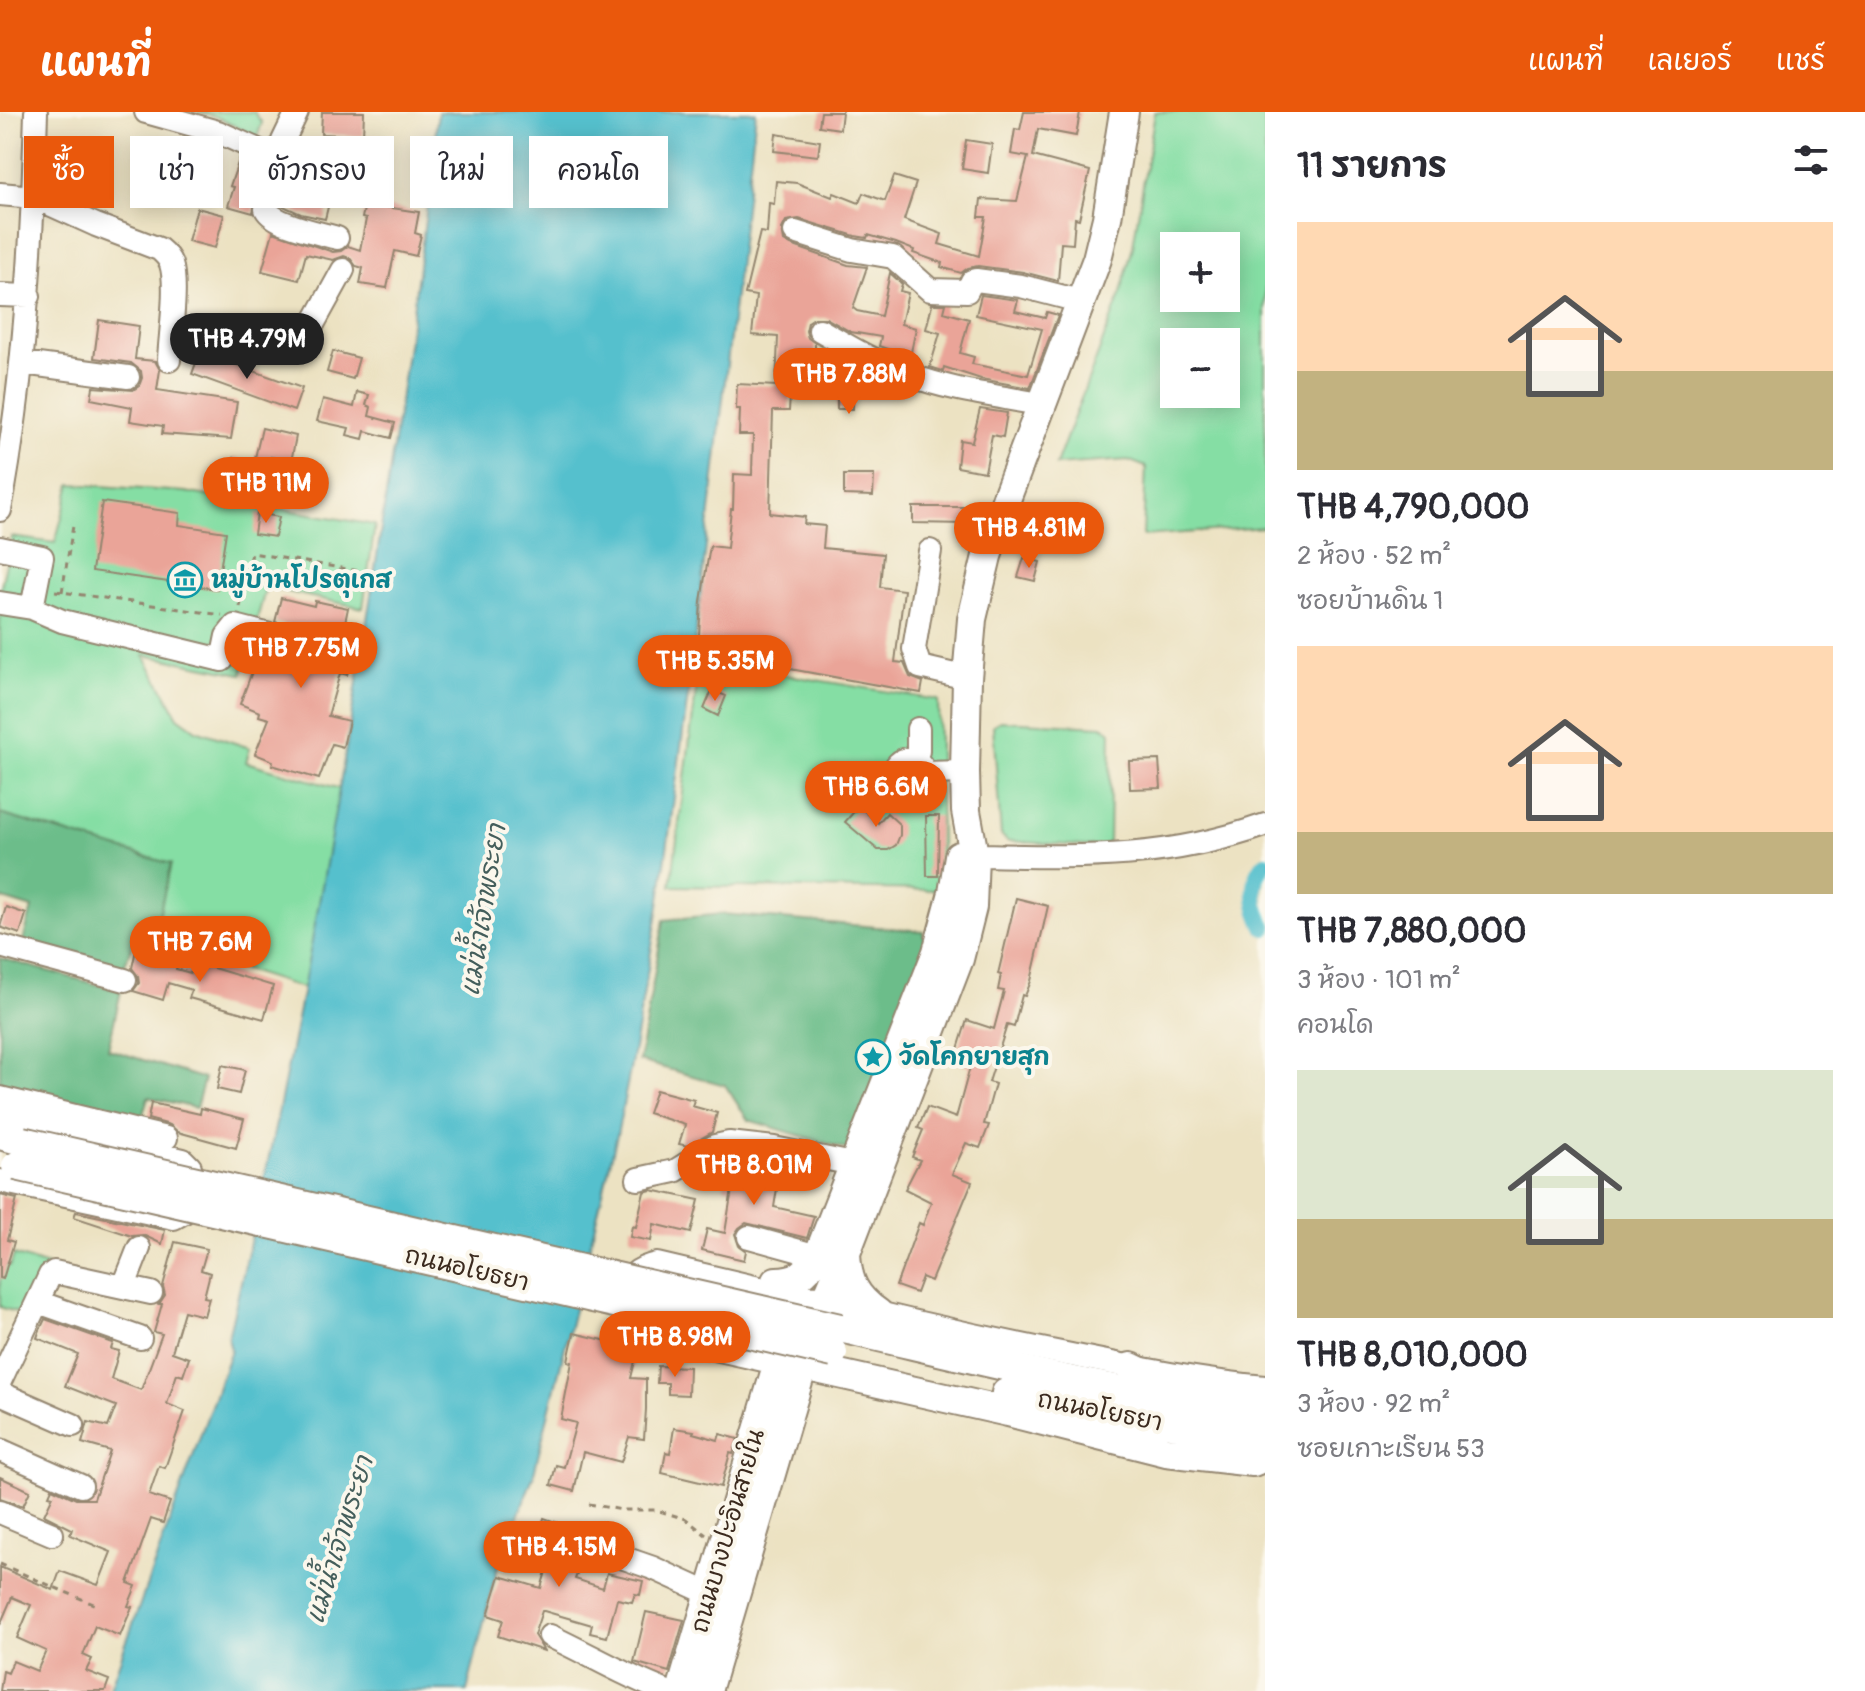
<!DOCTYPE html>
<html lang="th">
<head>
<meta charset="utf-8">
<style>
  :root { --surface:#fff; --page:#f2f2f3; --text:#2b2b33; --muted:#7c7c81; --accent:#ea580c }
  body { margin:0; font-family:Pangolin,"Playpen Sans Thai",sans-serif; background:var(--page); color:var(--text); height:100vh; display:flex; flex-direction:column; font-size:30px; white-space:nowrap }
  * { box-sizing:border-box; margin:0 }
  p { font-size:26px; color:var(--muted) }
  .icon { flex:none; width:44px; height:44px; fill:none; stroke:currentColor; stroke-width:2; stroke-linecap:round; stroke-linejoin:round }
  .map { position:relative; flex:1; overflow:hidden }
  .details { display:flex; flex-direction:column; background:var(--surface); width:600px }
  .details>* { flex:none }
  .top-card { position:absolute; left:24px; top:24px; width:760px; height:72px; display:flex; gap:16px }
  .tools { position:absolute; left:1160px; top:120px; display:grid; gap:16px }
  .tools a { display:grid; place-items:center; width:80px; height:80px; border-radius:0px; background:var(--surface); box-shadow:0 4px 20px #0003; font-size:40px }
  .price { position:absolute; translate:-50% -68px; padding:0 18px; border-radius:28px; background:var(--accent); color:#fff; font-size:26px; line-height:52px; filter:drop-shadow(0 2px 4px #0008) }
  .price::after { content:''; position:absolute; left:50%; top:48px; width:24px; height:18px; margin-left:-12px; background:inherit; clip-path:polygon(0 0,100% 0,50% 100%) }
  .price.selected { background:#222; color:#fff }
  ul { padding:0; list-style:none }
  li { display:grid; align-content:center; gap:16px; height:424px; padding:0 32px }
  li span { display:grid; place-items:center; height:248px; border-radius:0px; color:#555 }
  li>.icon { margin-inline-start:auto }
  span .icon { width:144px; height:144px; fill:#fffc; stroke-width:1 }
  li b { font-size:34px }
  h2 { display:flex; justify-content:space-between; align-items:center; height:96px; padding:0 32px; font-size:34px }
  .tag { padding:0 28px; border-radius:0px; background:var(--surface); box-shadow:0 4px 20px #0003; font-size:28px; line-height:72px }
  .tag.selected { background:var(--accent); color:#fff }
  header { display:flex; align-items:center; gap:48px; box-sizing:border-box; height:112px; padding:0 40px; background:var(--accent); color:#fff }
  header strong { font-size:38px }
  nav { display:flex; gap:44px; margin-inline-start:auto; font-size:28px }
  main { display:flex; flex:1; min-height:0 }
  .map>svg:first-child { display:block }
</style>
</head>
<body>
<header>
<strong>แผนที่</strong>
<nav><a>แผนที่</a><a>เลเยอร์</a><a>แชร์</a></nav>
</header>
<main>
<div class="map">
<svg width="1265" height="1579" viewBox="0 0 1265 1579">
  <rect width="100%" height="100%" fill="#fbf7ec"/>
  <filter id="ink" filterUnits="userSpaceOnUse"><feTurbulence type="fractalNoise" baseFrequency=".0125" numOctaves="2"/><feDisplacementMap in="SourceGraphic" scale="16" xChannelSelector="R" yChannelSelector="G"/><feConvolveMatrix kernelMatrix="1 2 1 2 8 2 1 2 1" color-interpolation-filters="sRGB"/></filter>
  <filter id="wash" filterUnits="userSpaceOnUse"><feTurbulence type="fractalNoise" baseFrequency=".006" numOctaves="4" result="noise"/><feDisplacementMap in="SourceGraphic" scale="32" xChannelSelector="R" yChannelSelector="G"/><feGaussianBlur stdDeviation="1.8" result="paint"/><feColorMatrix in="noise" values="0 0 0 0 0 0 0 0 0 0 0 0 0 0 0 0 0 1.4 0 .05"/><feComposite in="paint" operator="in"/></filter>
  <g filter="url(#wash)">
    <rect width="100%" height="100%" fill="#ece2c2"/>
    <!-- green -->
    <path fill="#85dea4" stroke="#608461" stroke-width="2" fill-rule="evenodd" d="M196 0H254L262 11 257 25 215 4Z
      M1155 0H1265V415L1143 424 1146 355 1128 348 1056 353 1121 181 1133 134ZM1174 134H1226V186H1174ZM1174 230H1226V282H1174Z
      M71 372 185 380 375 413 363 496 266 475 242 562 144 543 178 605 196 618 250 636 246 650 341 677 305 877 153 829 170 752 0 702V479L12 425 55 431Z
      M700 549 938 588 942 778 671 774Z
      M1000 609 1102 614 1111 620 1109 730 1100 735 1007 729 1001 723 993 613Z
      M14 1143 48 1154 28 1204 0 1195V1151L10 1154Z"/>
    <!-- forest -->
    <path fill="#6cbd8a" stroke="#547454" stroke-width="2" d="M0 702 171 752 153 829 135 825 123 858 23 829 32 796 0 786Z
      M722 802 923 819 925 835 849 1038 748 1008 725 973 639 949 664 808Z
      M0 846 121 879 108 937 204 967 196 996 148 985 140 1013 0 977Z"/>
    <!-- water -->
    <path fill="#54c0cd" stroke="#487576" stroke-width="2" d="M438 0H756L693 547 660 788 631 953 617 1023 533 1365 496 1461 467 1579H109L231 1238 228 1225C289 973 334 719 374 464 397 309 421 155 438 0Z"/>
    <g fill="none" stroke-linecap="round" stroke-linejoin="round">
      <!-- canal -->
      <path stroke="#54c0cd" stroke-width="16" d="M1265 751C1249 769 1254 797 1265 816"/>
    </g>
    <g id="blocks">
      <!-- building -->
      <path fill="#eaa498" d="M322 0H364L363 24 321 22Z
        M821 0H842L840 17 819 14Z
        M1024 0H1080L1076 24 1038 17 1033 44 1090 59 1079 107 1075 106 1073 132 1061 131 1058 169 1023 160 978 154 968 156 961 161 941 155 942 151 913 141 914 138 896 131 868 123 867 126 855 124 799 107 786 109 782 117 784 129 791 133 848 153 867 155 853 196 857 199 881 204 890 161 902 172 900 179 908 181 901 212 916 216 910 245 879 234 881 225 851 220 826 206H814L808 210 806 219 808 226 815 231V243L840 246 873 263 872 283H853V297H837V281H824V257L792 255 789 299H773L770 401 805 405 804 412 825 414 823 436 883 442 880 475 904 478 895 550 904 551 910 565 923 570 921 581 698 540 701 489 710 434 727 436 731 397H733L734 362 752 363 753 323H739L740 297H736L737 272 776 274 778 225 752 223 756 184 745 182 760 120 767 121 769 91 774 92 776 69 797 71 832 85 834 81 859 91 863 81 885 89 894 64 916 71 904 108 942 122 939 132 979 144 986 105H979L981 87 1017 89 1028 45 1011 42 1015 17 1020 18Z
        M776 22 820 29 818 44 774 39Z
        M966 28 992 32 988 61 962 57Z
        M305 32 319 35 315 56 370 66 367 85 332 79 325 107 301 102 281 93 295 39 304 40Z
        M240 45 262 55 253 101 228 94 234 75 230 74Z
        M365 92 419 100 415 121 421 123 416 144 395 139 387 176 360 172 363 156 356 154 350 146 344 144 333 148 306 142 299 168 262 159 273 120 333 140 341 139 348 134 360 138 366 107 362 106Z
        M197 96 224 103 215 136 188 129Z
        M981 183 1018 188 1015 199 1045 206 1047 200 1058 203 1030 276 981 267 944 255 943 259 930 255 940 221 926 217 932 193 930 192H946L944 200 969 207 960 241 974 245 972 252 1028 263 1042 217 976 203Z
        M99 208 139 214 135 247 155 249 160 258 157 278 237 290 231 327 162 322 163 314 130 309 132 295 91 287 93 275 133 278 139 274 142 266 141 259 131 251 94 246Z
        M333 239 359 246 353 267 327 260Z
        M200 240 302 276 294 299 192 262Z
        M357 280 369 283 366 293 371 295 369 304 395 311 391 326 365 319 363 327 347 323 349 316 317 309 323 287 354 295Z
        M980 297 1007 301 1003 325 992 323 985 360 957 355 960 328 972 330Z
        M262 316 296 324 291 350 271 345 266 375 242 370 239 387 226 385 234 346 254 350Z
        M844 363H874L873 384 844 383Z
        M102 390 180 401 179 413 226 420 217 477 92 459Z
        M913 395H968V412L913 411Z
        M257 401 279 405 275 425 254 422Z
        M1024 446 1040 450 1035 469 1018 465Z
        M281 486 314 494 315 489 348 496 339 539 353 543 347 563 340 561 328 604 349 609 343 635 332 632 319 667 272 653 273 649 255 642 269 607 259 604 260 600 240 592 253 557 248 556 253 539 267 543 269 537 301 544 311 534V525L307 520 275 510Z
        M712 578 726 584 718 604 704 597Z
        M1159 648 1161 676 1130 677 1129 649Z
        M859 694 878 711 887 701 900 713V723L896 733 888 738H878L845 710Z
        M926 704H939L938 764H927Z
        M1016 786 1048 794 1031 869 1025 884 1022 883 1014 915 1007 913 989 970 995 972 984 1012 989 1013 980 1036 966 1031 952 1062 972 1070 931 1169 922 1165 916 1181 896 1174 919 1111 923 1113 931 1090 905 1077 920 1048 912 1045 923 1018 918 1016 927 995 956 1006 970 955 954 950 967 908 994 917 1004 879 998 878 1001 863 998 862Z
        M6 795 26 802 20 822 0 815Z
        M137 833 179 846 176 857 197 863 200 852 273 874 264 907 189 886 192 878 168 871 163 888 133 879 139 871 138 864 132 856Z
        M222 953 245 958 239 982 217 977Z
        M656 978 694 988 692 994 717 1001 712 1020 688 1034 679 1032 685 1013 648 1001Z
        M151 991 200 1002 201 996 244 1007 236 1036 178 1020 170 1013 148 1007Z
        M727 1046 781 1052 774 1095 814 1104 807 1126 746 1111 739 1116 735 1122 739 1134 746 1139 744 1148 702 1138 707 1117 725 1121 732 1077 724 1075Z
        M651 1078 699 1088 691 1121 654 1112 651 1129 630 1125 632 1114 636 1115 644 1080Z
        M0 1083 17 1087 7 1128 14 1130 3 1167 0 1166Z
        M76 1100 165 1118 162 1132 143 1123 132 1124 74 1105Z
        M175 1130 207 1137 201 1158 210 1161 204 1185 209 1186 204 1204 184 1199 172 1240 189 1246 183 1264 177 1262 167 1292 185 1299 165 1356 159 1354 149 1383 170 1390 163 1411 151 1407 128 1471 136 1474 128 1494 132 1495 120 1524 95 1514 83 1543 92 1547 86 1559 109 1568 105 1579H0L3 1559 8 1561 13 1549 37 1559 46 1539 17 1526 31 1493 12 1485 0 1513V1455L53 1478 60 1459 98 1473 111 1440 70 1423 72 1417 44 1403 53 1384 49 1383 52 1376 76 1387H94L110 1339 82 1331 88 1310 108 1315 116 1294 65 1274 78 1242 37 1226 39 1220 45 1207 113 1231 111 1237 119 1239 111 1267 141 1278 162 1222 154 1220 162 1192H159L165 1183 163 1174Z
        M574 1221 616 1231 614 1239 636 1245 631 1266 646 1267V1297L644 1327 629 1325 621 1350 583 1340 574 1379 551 1373 556 1353 564 1355 576 1311 561 1307 572 1250 568 1249Z
        M658 1254 689 1255 688 1283 668 1282V1271H657Z
        M674 1316 694 1319 693 1321 718 1328 720 1322 738 1327 733 1342 730 1341 721 1375 662 1361 666 1340 670 1341Z
        M0 1365 30 1379 23 1394 0 1386Z
        M544 1406 593 1423 575 1467 603 1476 607 1461 643 1469 640 1483 635 1482 632 1490 617 1487 607 1525 590 1521 592 1513 544 1499H542L534 1523 544 1539 498 1524 503 1508 488 1503 500 1464 541 1476 548 1453 531 1447Z
        M646 1500 684 1508 669 1560 634 1550Z"/>
    </g>
  </g>
  <g filter="url(#ink)">
    <use href="#blocks" fill-opacity="0" stroke="#948670" stroke-width="2"/>
    <g fill="none" stroke-linecap="round" stroke-linejoin="round">
      <!-- minor casing -->
      <g stroke="#948670" stroke-width="26">
        <path id="minor" d="M146 0 218 20 278 47
          M297 0 283 29 266 97C274 113 320 121 337 126
          M0 82 34 85 96 113 159 137C164 141 169 146 171 152 178 173 170 224 169 248
          M795 120 852 138 893 145 930 178 967 179 972 169 976 168 1021 174 1083 190
          M0 183 29 184
          M820 218C849 235 878 252 910 263 952 279 999 284 1044 293
          M301 234 343 158
          M23 251 128 265
          M0 398C25 264 32 136 36 0
          M0 436 42 445 32 496
          M930 439 914 537 920 555 967 566
          M0 491 32 496 62 509 222 548 227 524 235 514 298 530
          M894 662a15 15 0 1 1 30 0a15 15 0 1 1-30 0Z
          M914 647 918 639V617
          M924 661 965 660
          M974 743C1080 745 1163 749 1265 713
          M0 834 125 868
          M0 986 166 1026
          M0 1006 183 1048 190 1055 191 1061 183 1101 174 1106 0 1069
          M638 1067 675 1059 715 1034 729 1031 774 1036 853 1052
          M749 1125 818 1144
          M124 1174 139 1136
          M826 1188C907 1209 989 1227 1071 1243 1136 1256 1200 1269 1265 1275
          M38 1190 140 1226
          M0 1269 50 1163 54 1160 151 1181
          M0 1281 73 1313
          M0 1338 81 1374
          M0 1400 52 1422
          M601 1438 653 1456 710 1482
          M550 1524C589 1542 625 1564 665 1579"/>
      </g>
      <!-- major casing -->
      <g stroke="#948670" stroke-width="32">
        <path id="major" d="M0 1023 22 1029
          M846 1141C847 1169 855 1185 878 1201
          M776 1169C798 1169 805 1162 818 1144L937 840 953 781 959 744
          M826 1188 846 1141 959 847 972 795 974 743 966 699 965 660 967 566 972 507 987 444 1008 382 1097 147 1107 106 1124 0
          M826 1188 792 1187 657 1155C621 1162 613 1197 644 1218L1008 1300 1166 1340 1253 1350C1262 1347 1265 1340 1263 1330L1253 1324
          M840 1216C980 1248 1121 1286 1265 1297
          M1131 1255 1174 1276
          M1006 1281 1125 1306 1265 1325
          M681 1579 779 1247
          M707 1579 803 1253"/>
      </g>
      <!-- path -->
      <path stroke="#948670" stroke-width="3" stroke-dasharray="6 6" stroke-linecap="butt" d="M382 468 384 457
        M55 479 222 503
        M62 480 73 414
        M240 495 252 441 383 463
        M589 1392 622 1398H656L686 1407 706 1423
        M0 1452 98 1494"/>
      <!-- minor -->
      <use href="#minor" stroke="#fff" stroke-width="22"/>
      <!-- major -->
      <use href="#major" stroke="#fff" stroke-width="28"/>
      <!-- major-bridge casing -->
      <g stroke="#948670" stroke-width="32" stroke-linecap="butt">
        <path id="major-bridge" d="M22 1029 840 1216
          M16 1054 833 1241"/>
      </g>
      <!-- major-bridge -->
      <use href="#major-bridge" stroke="#fff" stroke-width="28"/>
    </g>
  </g>
  <!-- icons -->
  <defs>
    <g id="museum-ring" transform="scale(1.8)"><circle r="9.5" fill="#fbf7ec" stroke="#0f9aa8" stroke-width="1.5"/><path d="M0-6L6-3V-2H-6V-3ZM-5-1h2V3h-2ZM-1-1h2V3h-2ZM3-1h2V3H3ZM-6 4H6V6H-6Z" fill="#0f9aa8"/></g>
    <g id="sight-ring" transform="scale(1.8)"><circle r="9.5" fill="#fbf7ec" stroke="#0f9aa8" stroke-width="1.5"/><path d="M0-6L1.8-2.2L6-1.7L2.9 1.2L3.7 5.4L0 3.3L-3.7 5.4L-2.9 1.2L-6-1.7L-1.8-2.2Z" fill="#0f9aa8"/></g>
  </defs>
  <g fill-rule="evenodd">
    <use href="#museum-ring" x="185" y="468"/>
    <use href="#sight-ring" x="873" y="945"/>
  </g>
  <g text-anchor="middle" dominant-baseline="central" stroke-width="8" stroke-linejoin="round" paint-order="stroke">
    <!-- culture labels -->
    <g font-size="24" font-weight="bold" fill="#0d838f" stroke="#fbf7ec" text-anchor="start">
      <text x="211" y="468">หมู่บ้านโปรตุเกส</text>
      <text x="899" y="945">วัดโคกยายสุก</text>
    </g>
    <!-- street labels -->
    <g font-size="24" fill="#3b2a1e" stroke="#fbf7ec">
      <text transform="translate(467 1157) rotate(13)">ถนนอโยธยา</text>
      <text transform="translate(1100 1299) rotate(11)">ถนนอโยธยา</text>
      <text transform="translate(728 1419) rotate(-74)">ถนนบางปะอินสายใน</text>
    </g>
    <!-- water labels -->
    <g font-size="26" font-style="italic" fill="#445e5b" stroke="#fbf7ec">
      <text transform="translate(484 798) rotate(-81)">แม่น้ำเจ้าพระยา</text>
      <text transform="translate(340 1428) rotate(-73)">แม่น้ำเจ้าพระยา</text>
    </g>
  </g>
</svg>
<div class="tools">
<a>+</a>
<a>−</a>
</div>
<b class="price selected" style="left:247px;top:269px">THB 4.79M</b>
<b class="price" style="left:849px;top:304px">THB 7.88M</b>
<b class="price" style="left:266px;top:413px">THB 11M</b>
<b class="price" style="left:1029px;top:458px">THB 4.81M</b>
<b class="price" style="left:301px;top:578px">THB 7.75M</b>
<b class="price" style="left:715px;top:591px">THB 5.35M</b>
<b class="price" style="left:876px;top:717px">THB 6.6M</b>
<b class="price" style="left:200px;top:872px">THB 7.6M</b>
<b class="price" style="left:754px;top:1095px">THB 8.01M</b>
<b class="price" style="left:675px;top:1267px">THB 8.98M</b>
<b class="price" style="left:559px;top:1477px">THB 4.15M</b>
<div class="top-card">
<a class="tag selected">ซื้อ</a>
<a class="tag">เช่า</a>
<a class="tag">ตัวกรอง</a>
<a class="tag">ใหม่</a>
<a class="tag">คอนโด</a>
</div>
</div>
<section class="details">
<h2>11 รายการ<svg class="icon" aria-label="filters" viewBox="0 0 24 24"><path d="M4 7h16M4 17h16"/><circle cx="9" cy="7" r="2"/><circle cx="15" cy="17" r="2"/></svg></h2>
<ul>
<li><span style="background:linear-gradient(#ffd9b3 60%,#c2b280 0)"><svg class="icon" aria-label="home" viewBox="0 0 24 24"><path d="M3 11l9-7 9 7M6 9v11h12V9"/></svg></span><div><b>THB 4,790,000</b><p>2 ห้อง · 52 m²</p><p>ซอยบ้านดิน 1</p></div></li>
<li><span style="background:linear-gradient(#ffd9b3 75%,#c2b280 0)"><svg class="icon" aria-label="home" viewBox="0 0 24 24"><path d="M3 11l9-7 9 7M6 9v11h12V9"/></svg></span><div><b>THB 7,880,000</b><p>3 ห้อง · 101 m²</p><p>คอนโด</p></div></li>
<li><span style="background:linear-gradient(#dfe7d0 60%,#c2b280 0)"><svg class="icon" aria-label="home" viewBox="0 0 24 24"><path d="M3 11l9-7 9 7M6 9v11h12V9"/></svg></span><div><b>THB 8,010,000</b><p>3 ห้อง · 92 m²</p><p>ซอยเกาะเรียน 53</p></div></li>
</ul>
</section>
</main>
</body>
</html>
